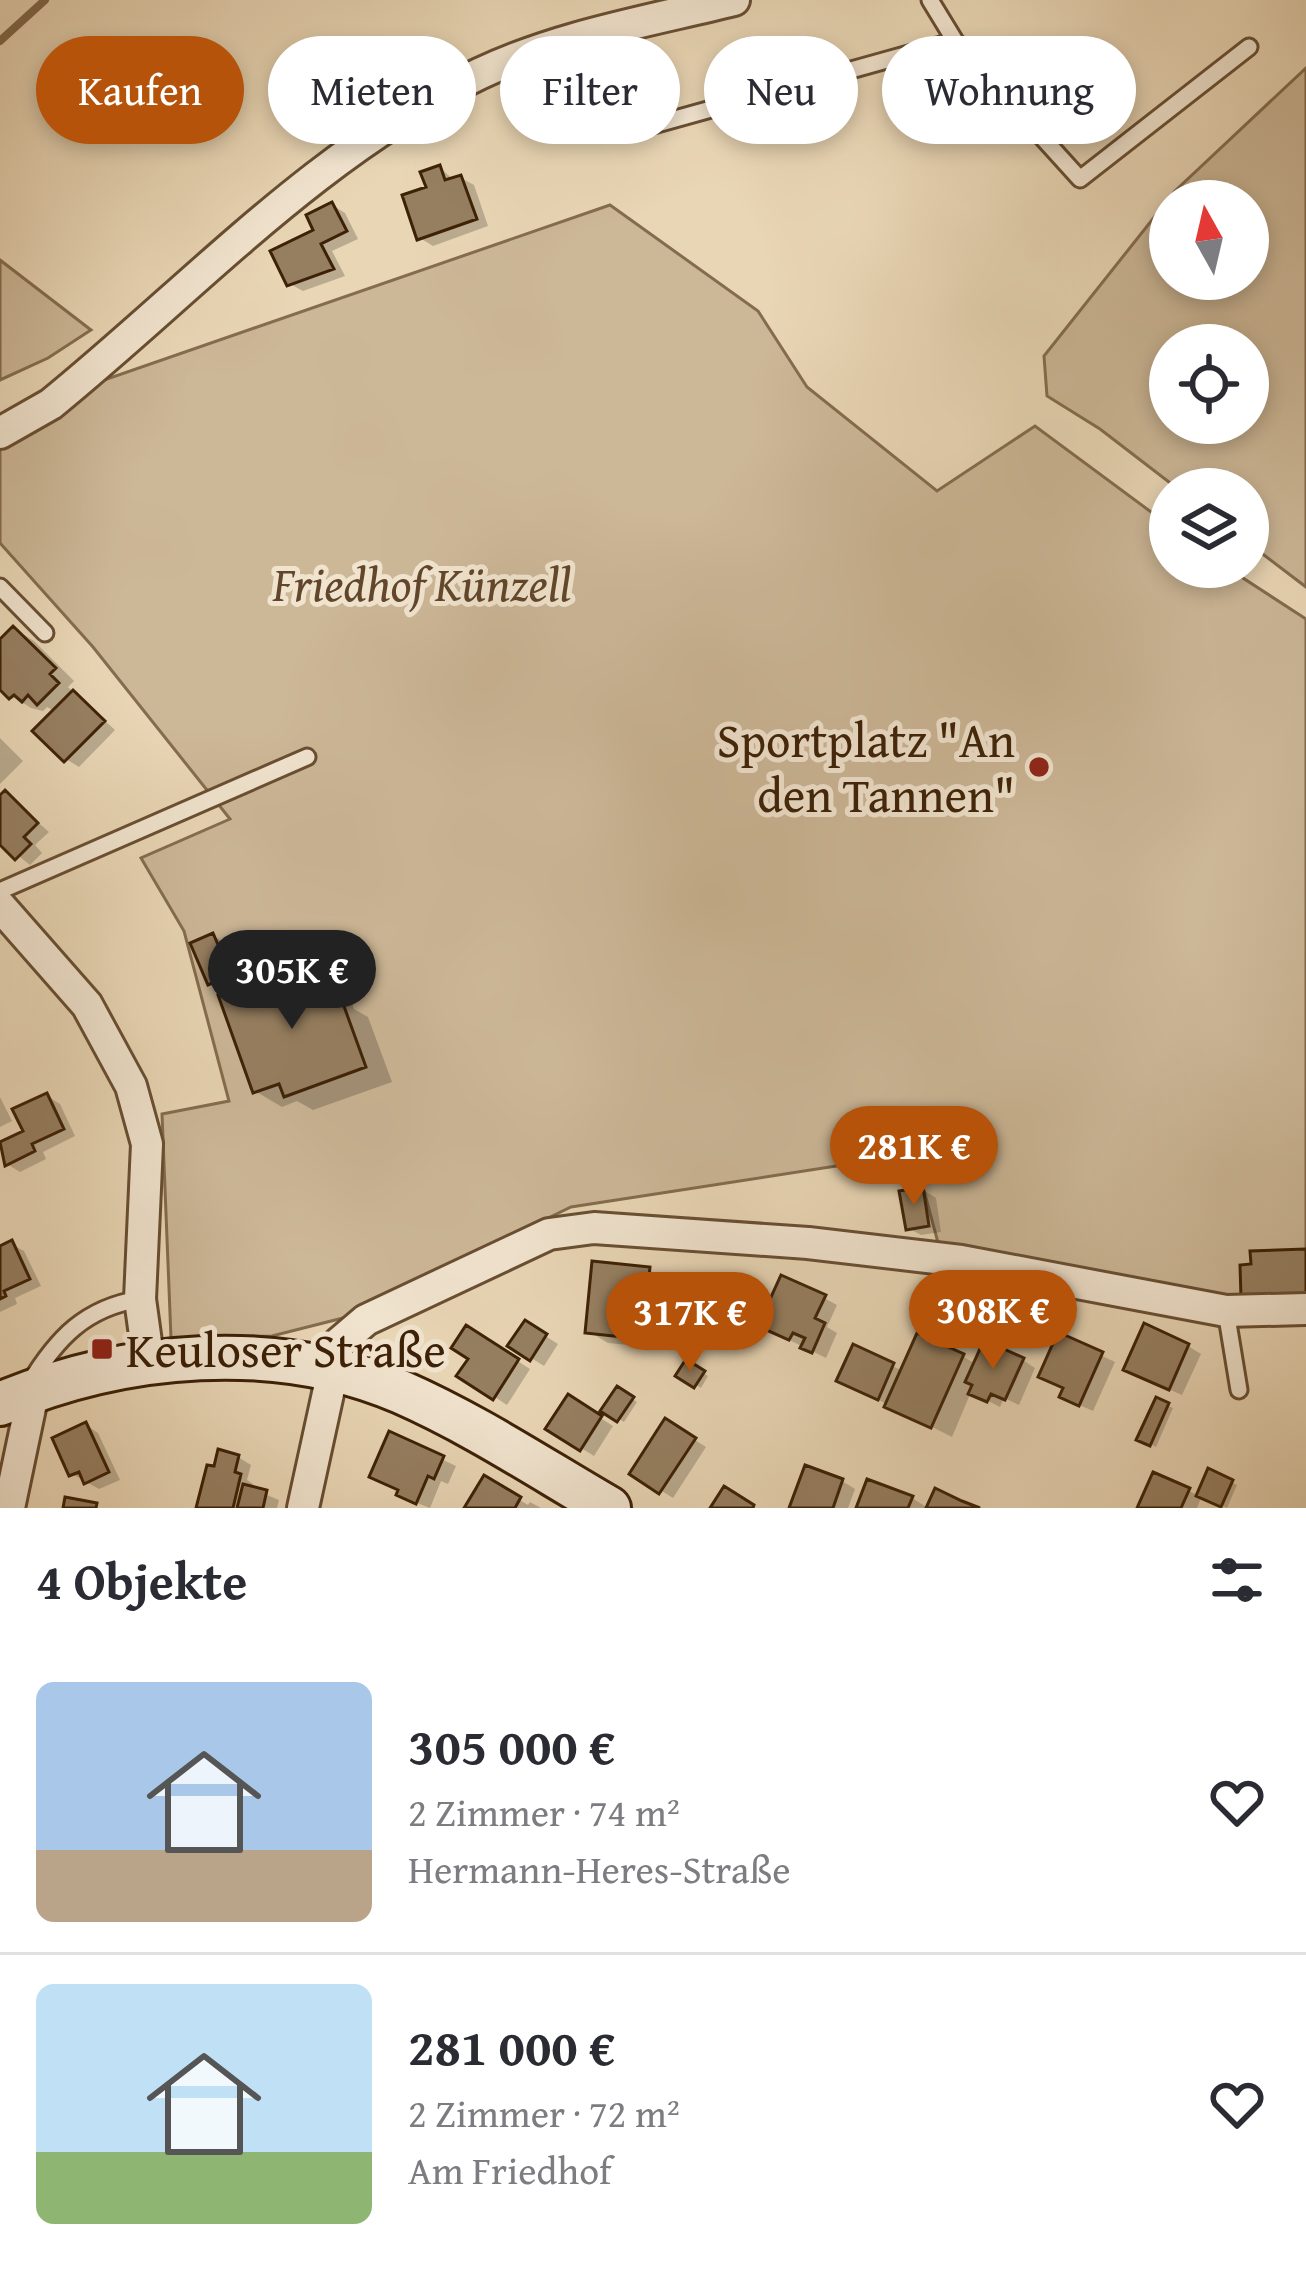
<!DOCTYPE html>
<html lang="de">
<head>
<meta charset="utf-8">
<style>
  :root { --surface:#fff; --page:#f2f2f3; --text:#2b2b33; --muted:#7c7c81; --line:#e1e1e2; --accent:#b45309 }
  body { margin:0; font-family:"Gentium Book Plus",serif; background:var(--page); color:var(--text); height:100vh; display:flex; flex-direction:column; font-size:45px; white-space:nowrap }
  * { box-sizing:border-box; margin:0 }
  p { font-size:39px; color:var(--muted) }
  .icon { flex:none; width:66px; height:66px; fill:none; stroke:currentColor; stroke-width:2; stroke-linecap:round; stroke-linejoin:round }
  .map { position:relative; height:1508px; overflow:hidden }
  .drawer { display:flex; flex-direction:column; background:var(--surface); flex:1 }
  .drawer>* { flex:none }
  .hud { position:absolute; left:36px; top:36px; width:1236px; height:108px; display:flex; gap:24px }
  .needle { width:78px; rotate:352deg }
  .buttons { position:absolute; left:1149px; top:180px; display:grid; gap:24px }
  .buttons a { display:grid; place-items:center; width:120px; height:120px; border-radius:50%; background:var(--surface); box-shadow:0 6px 18px #0003; font-size:60px }
  .price { position:absolute; translate:-50% -102px; padding:0 27px; border-radius:42px; background:var(--accent); color:#fff; font-size:39px; line-height:78px; filter:drop-shadow(0 3px 6px #0008) }
  .price::after { content:''; position:absolute; left:50%; top:72px; width:36px; height:27px; margin-left:-18px; background:inherit; clip-path:polygon(0 0,100% 0,50% 100%) }
  .price.on { background:#222; color:#fff }
  ul { padding:0; list-style:none }
  li { display:flex; align-items:center; gap:36px; height:300px; padding:0 36px }
  li+li { border-top:3px solid var(--line) }
  li span { display:grid; place-items:center; flex:none; width:336px; height:240px; border-radius:18px; color:#555 }
  li>.icon { margin-inline-start:auto }
  span .icon { width:144px; height:144px; fill:#fffc; stroke-width:1 }
  li b { font-size:51px }
  h2 { display:flex; justify-content:space-between; align-items:center; height:144px; padding:0 36px; font-size:51px }
  .chip { padding:0 42px; border-radius:54px; background:var(--surface); box-shadow:0 6px 18px #0003; font-size:42px; line-height:108px }
  .chip.on { background:var(--accent); color:#fff }
  .map>svg:first-child { display:block }
</style>
</head>
<body>
<div class="map">
<svg width="1306" height="1508" viewBox="0 0 1306 1508">
  <rect width="100%" height="100%" fill="#e9d6b5"/>
  <filter id="stains"><feTurbulence type="fractalNoise" baseFrequency=".00167" numOctaves="4"/><feColorMatrix values="0 0 0 0 .2 0 0 0 0 .09 0 0 0 0 .02 0 0 0 .5 -.17"/></filter>
  <radialGradient id="worn" r=".72"><stop offset=".6" stop-color="#630" stop-opacity="0"/><stop offset="1" stop-color="#630" stop-opacity=".3"/></radialGradient>
  <!-- green -->
  <path fill="#ccb797" stroke="#846c4f" stroke-width="3" fill-rule="evenodd" d="M1306 68V587L1248 543V489H1178L1100 429 1047 396 1044 356 1175 191ZM1170 201H1248V279H1170ZM1170 345H1248V423H1170Z
    M610 205 758 311 807 387 937 491 1035 426 1170 526V567H1226L1306 619V1298L1228 1305 940 1250 914 1154 571 1207 343 1318 272 1336 171 1338 162 1114 229 1101 184 931 141 858 230 819 93 647 0 543V416Z
    M0 260 91 330 48 358 0 380Z"/>
  <!-- shadow -->
  <path fill="#0003" d="M754 112 761 121 750 124 744 121 743 115Z
    M440 168 454 180 461 178 474 185 488 226 433 246 420 238 429 189Z
    M332 205 345 213 358 239 332 251 345 276 303 291 290 284Z
    M14 629 34 641 74 681 68 687 115 730 79 767 66 759 56 712 47 707 43 711 31 708 0 688V645Z
    M0 738 23 761 0 784Z
    M5 794 49 832 35 845 42 853 30 865 0 841V799Z
    M213 936 226 943 242 982 224 990 211 983Z
    M317 965 344 980 354 1009 368 1017 392 1082 313 1110 297 1101 282 1107 255 1091 252 986 265 993Z
    M47 1096 60 1104 75 1136 43 1152 46 1159 20 1172 7 1164 0 1145 27 1132Z
    M0 1097 12 1121 0 1127Z
    M923 1190 936 1198 941 1232 921 1235 908 1228Z
    M11 1244 24 1251 41 1286 15 1298 17 1304 0 1312V1249Z
    M649 1270 669 1281 662 1348 608 1343 588 1331Z
    M978 1292 990 1299 971 1342 936 1327Z
    M824 1298 837 1305 827 1327 837 1333 826 1358 769 1330Z
    M526 1324 558 1344 544 1366 512 1346Z
    M479 1336 530 1369 507 1405 461 1375Z
    M1060 1336 1115 1362 1093 1411 1075 1403 1066 1388Z
    M1188 1346 1201 1354 1182 1395 1139 1376Z
    M854 1348 903 1371 962 1356 976 1364 1023 1360 1035 1368 1019 1405 1004 1398 1000 1407 971 1392 952 1437 853 1387Z
    M687 1363 708 1376 701 1388 680 1375Z
    M618 1390 637 1402 624 1422 604 1410Z
    M569 1398 613 1426 594 1456 549 1428Z
    M1157 1401 1173 1408 1156 1447 1140 1439Z
    M666 1422 706 1447 673 1498 633 1473Z
    M86 1425 98 1433 120 1480 99 1489 72 1474Z
    M390 1435 456 1466 448 1484 441 1481 430 1508 412 1501Z
    M238 1457 251 1465 247 1480 253 1484 252 1489 279 1500 277 1508H199Z
    M1210 1472 1237 1485 1227 1508 1202 1496 1197 1508H1141L1189 1491 1199 1496Z
    M485 1479 528 1505 530 1502 541 1508H467Z
    M842 1481 855 1489 848 1508H792Z
    M912 1498 928 1508H859Z"/>
  <g fill="none" stroke-linecap="round" stroke-linejoin="round">
    <!-- stream -->
    <path stroke="#81684c" stroke-width="8" d="M0 41 45 0"/>
  </g>
  <!-- building -->
  <path fill="#967f61" stroke="#3d2107" stroke-width="3" d="M440 165 445 180 461 175 477 219 417 240 402 195 426 187 420 172Z
    M332 202 347 231 321 244 334 269 287 286 270 251 313 230 306 215Z
    M13 626 56 668 50 674 59 683 37 705 28 695 22 702 14 695 9 699 0 690V639Z
    M73 690 105 721 64 762 32 731Z
    M5 790 38 823 24 837 31 844 15 860 0 845V795Z
    M213 933 231 975 208 985 190 943Z
    M317 961 332 1001 341 998 366 1067 284 1097 279 1084 253 1093 218 995 252 983 256 993 273 987 270 978Z
    M47 1093 64 1129 32 1144 35 1151 5 1166 0 1142 23 1131 12 1109Z
    M923 1187 929 1226 906 1230 899 1191Z
    M12 1240 30 1279 4 1291 6 1296 0 1299V1246Z
    M1306 1249V1296L1241 1298 1240 1265 1251 1264 1250 1251Z
    M592 1261 650 1267 642 1339 585 1333Z
    M942 1273 979 1289 957 1337 920 1321Z
    M781 1275 826 1295 815 1318 825 1323 812 1353 800 1348 805 1338 793 1333 789 1340 753 1324 761 1307 766 1308Z
    M525 1320 547 1334 530 1361 507 1346Z
    M1144 1323 1189 1344 1169 1390 1123 1370Z
    M466 1325 519 1359 493 1400 456 1376 468 1359 451 1348Z
    M1058 1332 1103 1352 1079 1406 1059 1397 1063 1388 1038 1377Z
    M917 1333 964 1354 931 1428 884 1407Z
    M984 1340 1024 1358 1005 1400 991 1394 987 1402 968 1394 972 1385 965 1382Z
    M853 1344 894 1363 878 1400 836 1381Z
    M686 1359 705 1371 694 1388 675 1376Z
    M617 1386 634 1397 617 1422 600 1411Z
    M568 1394 602 1416 580 1451 545 1429Z
    M1156 1397 1169 1403 1150 1446 1136 1440Z
    M665 1418 696 1438 659 1494 629 1474Z
    M86 1422 109 1472 84 1484 79 1472 69 1476 52 1438Z
    M389 1431 444 1456 434 1479 428 1476 416 1504 396 1495 398 1490 369 1477Z
    M218 1449 239 1455 235 1472 241 1474 233 1508H196L207 1465 214 1466Z
    M805 1465 843 1479 833 1508H789Z
    M1208 1468 1233 1480 1221 1507 1196 1496Z
    M1153 1472 1190 1488 1181 1508H1137Z
    M484 1475 521 1497 515 1508H464Z
    M867 1479 913 1496 908 1508H856Z
    M243 1484 267 1490 263 1508H237Z
    M724 1486 754 1505 753 1508H710Z
    M935 1488 962 1501 980 1508H926Z
    M65 1497 97 1503 96 1508H63Z"/>
  <g fill="none" stroke-linecap="round" stroke-linejoin="round">
    <!-- lane casing -->
    <g stroke="#684e32" stroke-width="21">
      <path id="lane" d="M930 0 955 41
        M515 61 650 126 955 41 1080 179 1249 47
        M0 587 45 633
        M0 891 307 757
        M1226 1311 1239 1390
        M29 1384C57 1338 85 1308 140 1299"/>
    </g>
    <!-- street casing -->
    <g stroke="#684e32" stroke-width="36">
      <path id="street" d="M0 433 51 404C190 291 316 152 479 74 559 36 649 21 734 0
        M0 906 87 1005 131 1086 147 1144 140 1299 149 1364
        M9 1508 34 1389
        M303 1508 339 1343 366 1320 549 1234 594 1228 808 1243 961 1261 1226 1311 1306 1309"/>
    </g>
    <!-- secondary casing -->
    <g stroke="#3d2107" stroke-width="48">
      <path id="secondary" d="M0 1404C124 1352 275 1338 401 1392 474 1424 540 1468 609 1508"/>
    </g>
    <!-- lane -->
    <use href="#lane" stroke="#f1e4cf" stroke-width="15"/>
    <!-- street -->
    <use href="#street" stroke="#f1e4cf" stroke-width="30"/>
    <!-- secondary -->
    <use href="#secondary" stroke="#f1e4cf" stroke-width="42"/>
  </g>
  <!-- markers -->
  <g fill="#8f2418" stroke="#f1e4cf" stroke-width="4.5">
    <circle cx="1039" cy="767" r="12"/>
    <rect x="90" y="1337" width="24" height="24" rx="6"/>
  </g>
  <g text-anchor="middle" dominant-baseline="central" stroke-width="10" stroke-linejoin="round" paint-order="stroke">
    <!-- park labels -->
    <g font-size="48" font-style="italic" fill="#61462b" stroke="#f1e4cf">
      <text x="422" y="583">Friedhof Künzell</text>
    </g>
    <!-- poi labels -->
    <g font-size="48" fill="#3d2107" stroke="#f1e4cf" text-anchor="end">
      <text x="1015" y="739">Sportplatz "An<tspan x="1015" dy="55">den Tannen"</tspan></text>
      <text x="126" y="1349" text-anchor="start">Keuloser Straße</text>
    </g>
  </g>
  <rect width="100%" height="100%" filter="url(#stains)"/>
  <rect width="100%" height="100%" fill="url(#worn)"/>
</svg>
<div class="buttons">
<a><svg class="needle" viewBox="-14 -14 28 28"><path d="M0-13l5 13h-10z" fill="#e53935"/><path d="M0 13l5-13h-10z" fill="#7c7c81"/></svg></a>
<a><svg class="icon" aria-label="locate" viewBox="0 0 24 24"><circle cx="12" cy="12" r="6"/><path d="M12 2v4M12 18v4M2 12h4M18 12h4"/></svg></a>
<a><svg class="icon" aria-label="layers" viewBox="0 0 24 24"><path d="M12 4l9 5-9 5-9-5zM3 14l9 5 9-5"/></svg></a>
</div>
<b class="price on" style="left:292px;top:1032px">305K €</b>
<b class="price" style="left:914px;top:1208px">281K €</b>
<b class="price" style="left:993px;top:1372px">308K €</b>
<b class="price" style="left:690px;top:1374px">317K €</b>
<div class="hud">
<a class="chip on">Kaufen</a>
<a class="chip">Mieten</a>
<a class="chip">Filter</a>
<a class="chip">Neu</a>
<a class="chip">Wohnung</a>
</div>
</div>
<section class="drawer">
<h2>4 Objekte<svg class="icon" aria-label="filters" viewBox="0 0 24 24"><path d="M4 7h16M4 17h16"/><circle cx="9" cy="7" r="2"/><circle cx="15" cy="17" r="2"/></svg></h2>
<ul>
<li><span style="background:linear-gradient(#a9c7e8 70%,#b9a48a 0)"><svg class="icon" aria-label="home" viewBox="0 0 24 24"><path d="M3 11l9-7 9 7M6 9v11h12V9"/></svg></span><div><b>305 000 €</b><p>2 Zimmer · 74 m²</p><p>Hermann-Heres-Straße</p></div><svg class="icon" aria-label="heart" viewBox="0 0 24 24"><path d="M12 20l-8-8c-3-5 5-10 8-4 3-6 11-1 8 4z"/></svg></li>
<li><span style="background:linear-gradient(#bfe0f5 70%,#8fb573 0)"><svg class="icon" aria-label="home" viewBox="0 0 24 24"><path d="M3 11l9-7 9 7M6 9v11h12V9"/></svg></span><div><b>281 000 €</b><p>2 Zimmer · 72 m²</p><p>Am Friedhof</p></div><svg class="icon" aria-label="heart" viewBox="0 0 24 24"><path d="M12 20l-8-8c-3-5 5-10 8-4 3-6 11-1 8 4z"/></svg></li>
</ul>
</section>
</body>
</html>
